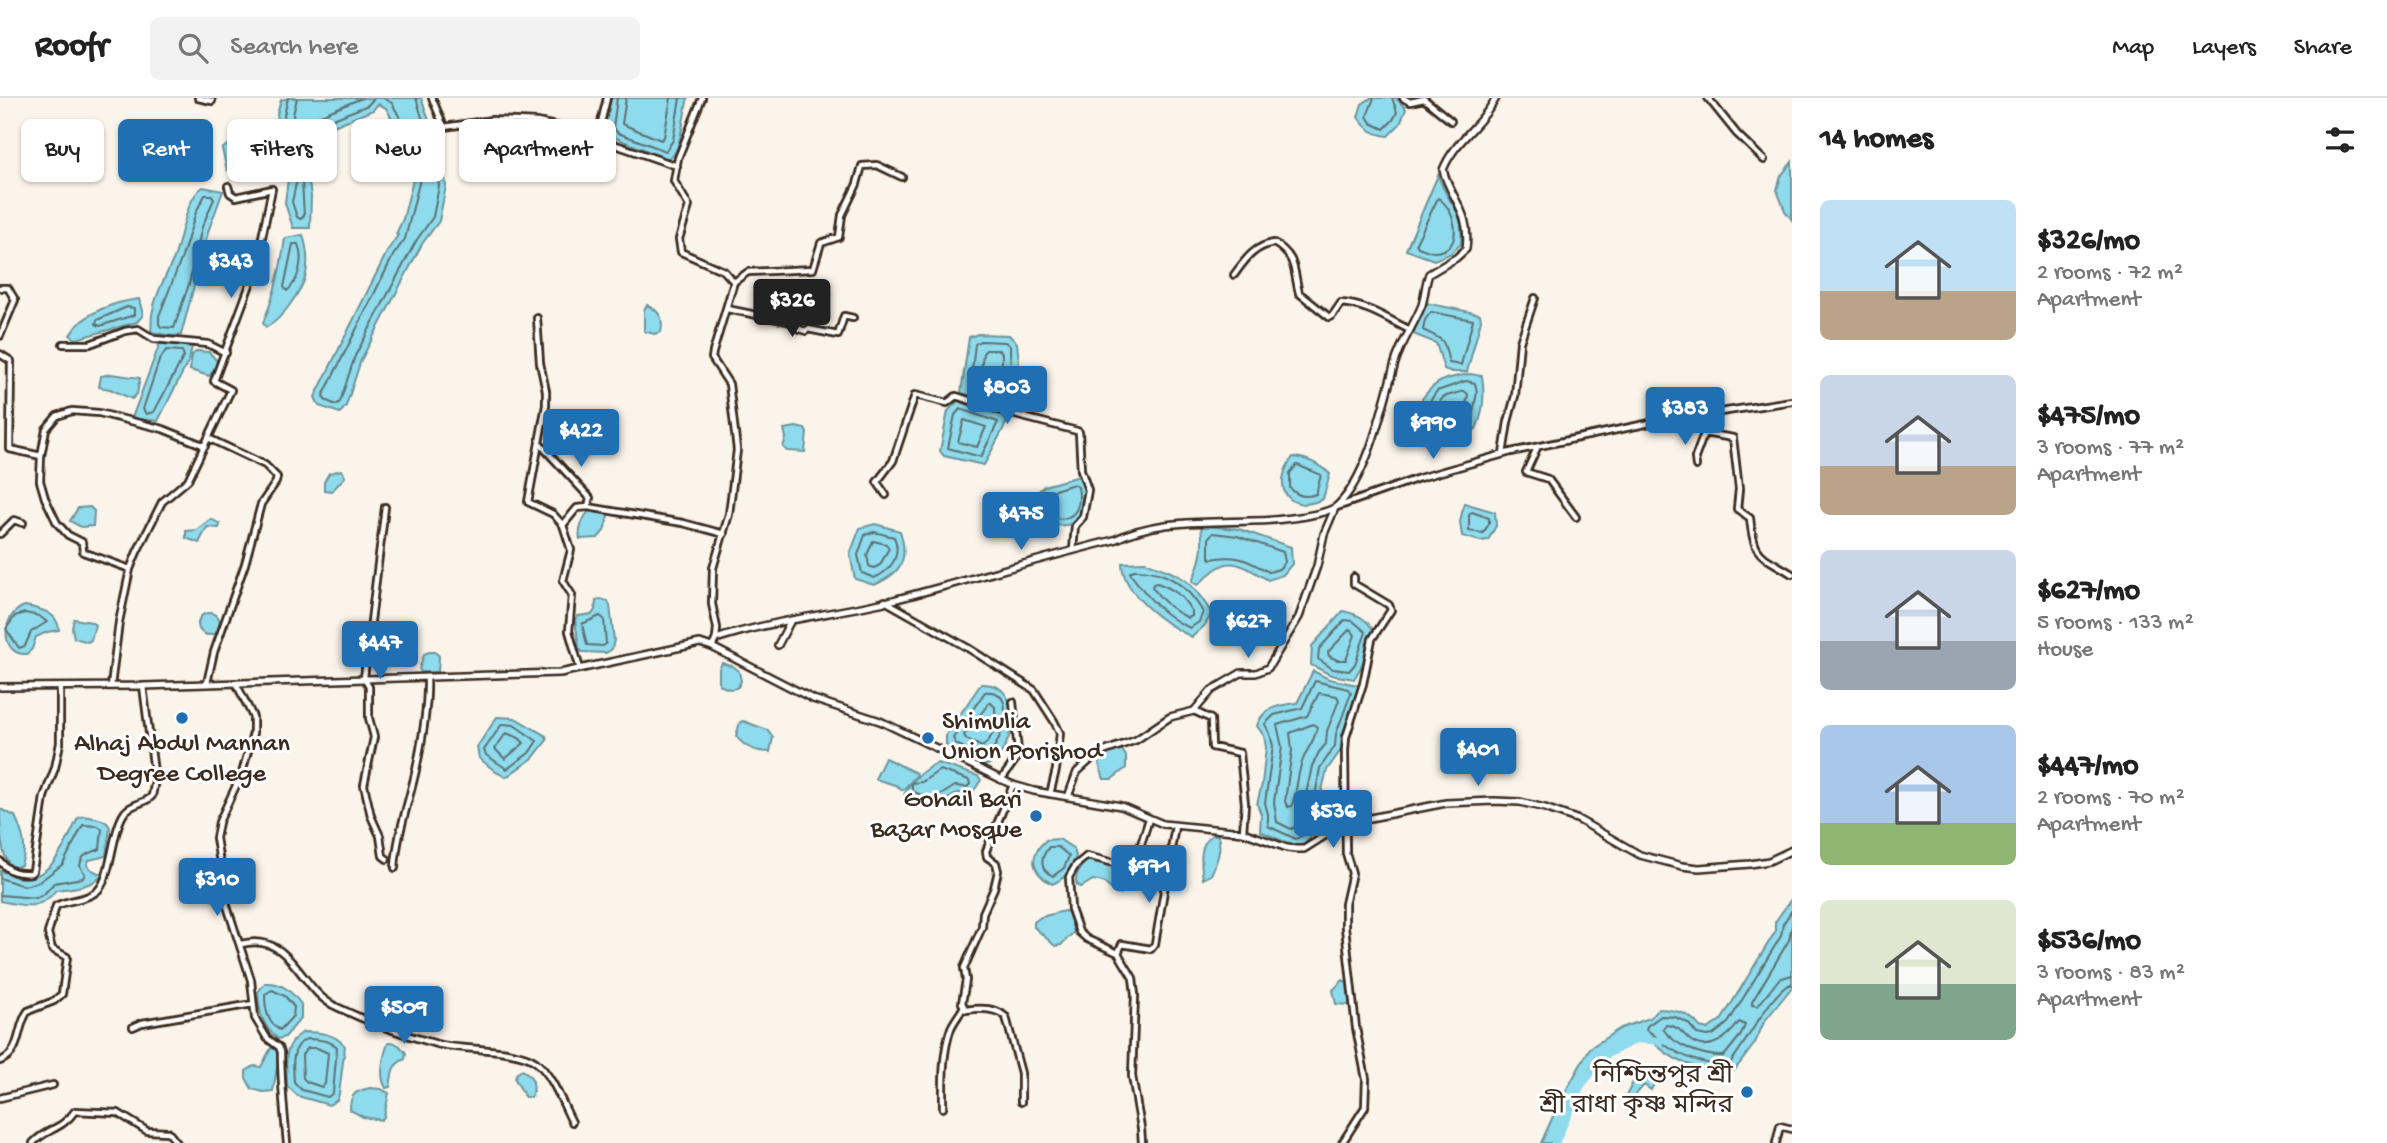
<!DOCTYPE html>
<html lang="en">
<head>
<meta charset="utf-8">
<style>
  :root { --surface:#fff; --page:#f2f2f2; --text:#222; --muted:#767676; --line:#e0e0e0; --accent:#1f6fb2 }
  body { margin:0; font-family:"Gochi Hand","Noto Sans Bengali",sans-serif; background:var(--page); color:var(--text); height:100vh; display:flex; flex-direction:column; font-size:26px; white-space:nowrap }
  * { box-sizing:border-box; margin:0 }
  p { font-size:23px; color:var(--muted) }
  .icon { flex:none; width:38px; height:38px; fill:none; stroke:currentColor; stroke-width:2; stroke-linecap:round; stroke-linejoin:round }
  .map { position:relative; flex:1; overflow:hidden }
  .drawer { display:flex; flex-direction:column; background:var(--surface); width:595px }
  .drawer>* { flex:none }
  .hud { position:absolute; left:21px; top:21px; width:665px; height:63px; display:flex; gap:14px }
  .price { position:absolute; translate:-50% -60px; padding:0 16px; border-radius:7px; background:var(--accent); color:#fff; font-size:23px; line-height:46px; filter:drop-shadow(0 2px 4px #0008) }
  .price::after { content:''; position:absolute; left:50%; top:42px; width:21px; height:16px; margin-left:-10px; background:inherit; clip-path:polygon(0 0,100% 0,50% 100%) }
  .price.on { background:#222; color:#fff }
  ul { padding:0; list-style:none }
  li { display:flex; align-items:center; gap:21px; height:175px; padding:0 28px }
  li span { display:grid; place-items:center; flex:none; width:196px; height:140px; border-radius:10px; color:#555 }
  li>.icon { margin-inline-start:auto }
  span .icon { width:84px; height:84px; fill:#fffc; stroke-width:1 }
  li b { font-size:30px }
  h2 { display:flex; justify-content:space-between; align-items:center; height:84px; padding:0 28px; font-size:30px }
  .pill { padding:0 24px; border-radius:10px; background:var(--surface); box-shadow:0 2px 5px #0004; font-size:24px; line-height:63px }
  .pill.on { background:var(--accent); color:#fff }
  header { display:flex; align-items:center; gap:42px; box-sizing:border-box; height:98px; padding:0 35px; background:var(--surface); border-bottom:2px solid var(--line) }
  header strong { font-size:33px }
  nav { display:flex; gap:38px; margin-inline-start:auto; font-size:24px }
  .search { width:490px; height:63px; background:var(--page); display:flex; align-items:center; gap:18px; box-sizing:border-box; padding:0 24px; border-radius:10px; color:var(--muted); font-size:26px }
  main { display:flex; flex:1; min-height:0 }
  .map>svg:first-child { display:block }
</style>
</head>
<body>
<header>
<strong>Roofr</strong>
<div class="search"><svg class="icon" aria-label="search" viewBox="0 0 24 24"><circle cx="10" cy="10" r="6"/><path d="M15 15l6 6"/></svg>Search here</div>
<nav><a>Map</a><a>Layers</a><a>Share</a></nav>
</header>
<main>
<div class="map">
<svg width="1792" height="1045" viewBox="0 0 1792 1045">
  <rect width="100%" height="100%" fill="#fbf4eb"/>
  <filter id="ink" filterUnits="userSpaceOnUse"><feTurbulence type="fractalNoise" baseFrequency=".0143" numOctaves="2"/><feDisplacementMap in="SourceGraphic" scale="14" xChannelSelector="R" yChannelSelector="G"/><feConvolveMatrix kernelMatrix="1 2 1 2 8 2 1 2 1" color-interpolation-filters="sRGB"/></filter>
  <g filter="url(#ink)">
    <!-- water -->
    <path fill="#8edbed" stroke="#6d949a" stroke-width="2" d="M289 0H421L442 59 446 88 439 123 422 146 361 262 346 308 340 315 319 308 315 299 388 152 398 137 396 136 403 121 415 74 405 45 386 10 378 6 373 12 314 36 313 53 300 58 285 59 277 16 281 2Z
      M611 0H688C684 12 681 58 669 60 659 62 651 54 643 51 629 45 616 42 604 32Z
      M1371 0H1396L1406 11 1400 26 1388 38C1373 36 1366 31 1358 19L1362 6Z
      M268 32 273 63 227 72 222 51 243 36Z
      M1792 64V122L1785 113 1777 92 1781 78Z
      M307 70 311 98 310 130H293L285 105 289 73Z
      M1438 77C1447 107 1465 110 1461 146L1450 156 1434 162 1406 152Z
      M203 89 223 93 209 131 181 237 172 238 151 234C152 228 151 222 152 217 155 197 166 178 174 160 181 142 186 99 203 89Z
      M303 137C307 150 309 162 306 176 303 191 280 224 266 229L263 225C275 197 281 170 285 140Z
      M139 201 143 217 137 224 76 241 70 237C84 214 114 204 139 201Z
      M1426 205 1480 216 1481 222 1467 274H1452L1444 271 1436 245 1413 236Z
      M647 207C660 213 664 221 661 234L654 236 644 233V212Z
      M978 236 1009 237 1017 245 1019 264 1015 308 1007 309 961 295 969 239Z
      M160 245 184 246 192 249 189 262 158 323 132 320Z
      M197 253 209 254 217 263V268L209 278 190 272 192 257Z
      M111 276 140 280 137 296 132 301 110 291 99 289 101 278Z
      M1470 276 1482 278C1485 297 1484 314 1476 331 1446 346 1423 338 1422 301 1436 281 1447 280 1470 276Z
      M958 303 1009 320 984 367 944 358 940 353 948 313Z
      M796 329 805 331 807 335 805 354 787 353 783 349 786 340 784 331Z
      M1293 359C1307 360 1319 366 1330 376L1323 401C1289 417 1270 389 1293 359Z
      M342 372 345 379 332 393 324 392V384L329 375Z
      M1083 377C1092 421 1071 442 1030 416V402L1044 388Z
      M1464 405 1495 414 1496 428 1488 442 1480 443 1462 438 1460 424Z
      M90 409 94 413 93 428 81 429 70 423 78 410Z
      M590 413 607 416 608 420 604 433 598 440 580 441C578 434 583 417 590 413Z
      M211 421 220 426 219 430 207 429 199 445 186 440V433L196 432Z
      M875 426 900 433C909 461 902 475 874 487L855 481 850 456 860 430Z
      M1201 428 1239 431 1291 449 1292 466 1283 477 1268 482C1232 461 1228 457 1198 487L1192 484C1201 462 1204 452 1201 428Z
      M1145 464C1183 478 1190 480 1212 516L1204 528 1192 539C1166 527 1123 497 1122 465Z
      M600 501 608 503 610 508 614 542 612 551 606 555 582 554 579 550 575 521 578 518 592 516 595 512 596 503Z
      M25 508C40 511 58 514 59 532L47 534 36 539 32 551 27 556C0 558 0 516 25 508Z
      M1343 513C1357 516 1368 521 1374 534L1361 569 1354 581 1331 577 1311 567 1312 548Z
      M198 526a11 11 0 1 1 22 0a11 11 0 1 1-22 0Z
      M74 521 91 524 95 527 91 542 88 544 74 540 72 530Z
      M429 554H435L439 558 438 574H421L419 571 424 556Z
      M722 565 734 569 739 573 741 583 738 589C732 593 724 590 719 586V571Z
      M1313 573 1329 581 1357 587 1359 591 1342 638 1343 649 1327 672 1310 740 1305 746 1296 749 1260 733 1261 716 1257 706 1262 686 1266 649 1264 638 1257 628C1262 610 1279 607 1297 605Z
      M981 586C1029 583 1014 662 984 668L951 651 946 646V637Z
      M497 619 515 620 546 638 547 642 533 660 506 679 496 674 479 660 477 649Z
      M743 623 768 632 773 639 770 654C757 654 744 649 736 638L740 624Z
      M1120 649 1126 658V670L1112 681H1104L1099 666 1100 657Z
      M885 660 916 675 917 677 903 692 895 687 875 681Z
      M938 665 978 678 981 682 971 697 958 695 933 710 904 697C909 684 925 670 938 665Z
      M0 711 15 718C22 733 28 750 21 767L13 770C0 760 0 730 0 711Z
      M84 718C93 720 107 720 110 730L106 758 89 762 87 767 92 772 103 777C92 789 71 790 56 792 41 813 23 808 0 803V773C9 775 17 782 26 780 55 777 67 742 78 720Z
      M1212 737H1218C1222 752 1217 763 1211 777L1203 781C1201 766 1198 746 1212 737Z
      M1059 741 1074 751 1076 758C1073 772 1065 781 1052 786 1031 774 1028 758 1046 742Z
      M1093 762 1120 772C1124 780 1125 788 1121 796H1117L1103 784 1093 782 1081 789 1077 787C1074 778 1079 771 1085 764Z
      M1792 800V889L1764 924 1755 945 1734 973C1701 975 1673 965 1650 941 1634 944 1616 946 1603 957 1583 971 1565 1022 1555 1045H1541L1559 1005 1590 950 1621 930 1650 920 1658 911C1676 912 1689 914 1700 929L1708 931 1722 921 1775 834V824Z
      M1064 813 1068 814 1074 834 1061 847 1055 848 1034 829V824L1041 819Z
      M1343 882 1348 885 1350 892 1349 907 1336 906 1333 892Z
      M265 885C282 884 291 893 301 906V920L285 939 278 941C262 928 259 914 258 894Z
      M303 934C318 934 335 935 345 948L339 996 337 1002 329 1007 298 998 287 988C287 964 281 949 303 934Z
      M393 944 400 948 406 955 405 961C390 968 393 975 390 989L386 990C378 977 383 959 388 945Z
      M271 950 276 951 279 958 273 993 263 994 252 991 246 980V973L254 968 261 969Z
      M1651 968 1661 971 1651 992 1644 987 1632 1001 1626 998 1639 972Z
      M522 972C534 978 536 987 531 999H525L515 981 516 976Z
      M370 990 381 991 389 995 384 1019 381 1022 363 1019 350 1012C350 996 355 993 370 990Z"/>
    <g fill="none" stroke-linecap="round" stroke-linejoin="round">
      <!-- shore -->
      <path stroke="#5c7171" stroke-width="2" d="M288 0 284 17 291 49 294 51 306 48 308 35 311 30 368 7 374 0
        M297 0 293 17 295 27 299 29 309 22 362 0
        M383 0 392 5 411 41 422 73 405 141 394 156 323 298 325 302 336 307 340 304 355 258 416 143 433 119 439 88 435 61 416 0
        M617 0 613 30 618 35 666 53 673 42 680 0
        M626 0 622 26 661 42 664 39 671 0
        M1374 0 1367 18 1371 25 1384 31 1393 22 1397 14 1392 0
        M259 40 263 43V57L232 62V53L246 43Z
        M297 81 302 83 304 118 300 121 297 119 292 104Z
        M205 97H212L214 101 202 129 189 186 174 230 161 229 159 226V218L182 159 196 114Z
        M1438 100C1457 112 1465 154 1434 154 1429 154 1422 150 1418 149L1416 145Z
        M293 146H298C304 161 299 183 287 193L284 189Z
        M127 209 134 210V217L100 228 96 226 97 222Z
        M1431 214 1473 222 1461 267 1449 265C1443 239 1446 244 1423 232L1425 222Z
        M980 243 1005 244 1010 248 1011 286 1008 301 988 297 970 290 975 246Z
        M166 252 182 253 184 258 154 314 146 316 143 311 159 263Z
        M986 252H999L1002 255V285L1000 290 980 284 983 255Z
        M1466 283 1475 285 1477 294 1471 325C1449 339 1428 331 1430 303L1437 293Z
        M1464 293 1468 296 1464 319C1450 328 1439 321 1439 305L1443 299Z
        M960 311 998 324 981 359 948 350 955 317Z
        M964 322 986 329 977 349 958 344Z
        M1297 367 1321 377 1316 396C1306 400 1297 398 1290 390V375Z
        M1074 386 1078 389C1084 421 1061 429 1038 412L1037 405 1048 394Z
        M1472 414 1489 420V426L1483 435 1469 433V416Z
        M874 434 894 439C902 457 891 473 874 480L862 475 858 457 865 437Z
        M1213 435 1237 438 1283 454 1285 464 1279 471 1269 474C1246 462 1238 456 1211 461L1209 458V439Z
        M873 443 886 446 889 450 880 467 874 470 869 468 867 457Z
        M1134 472C1166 471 1188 488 1203 514L1199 524 1190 530C1164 519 1148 499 1131 477L1130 474Z
        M1157 485C1174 491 1183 498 1192 514V518L1188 520C1173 513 1161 502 1152 489L1153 486Z
        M25 515 39 518 47 524 31 534 25 548 19 550 6 531 15 518Z
        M600 518 604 521 606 546 603 548 587 547 582 526Z
        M1345 522 1353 523 1366 534 1355 566 1349 573 1333 571 1318 561 1319 551Z
        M1350 531 1355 537 1346 562H1337L1329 558 1328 554Z
        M1315 583 1348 591 1351 595 1336 636 1335 648 1320 670 1314 704 1303 737 1296 741 1268 728V716L1265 705 1273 648 1270 636 1265 626 1274 617 1302 610Z
        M985 594C1019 589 1003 647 985 660L956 646 953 640Z
        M1319 595 1337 598 1339 602 1327 633 1326 646 1319 654 1312 668 1305 702 1295 729 1291 731 1277 724 1274 704 1282 649 1277 627 1307 618Z
        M990 604 995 609C996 624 995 640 982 649L966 641 964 637Z
        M502 626 514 627 537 643 529 655 507 671 486 657 484 652Z
        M1313 626 1317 629C1314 647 1307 648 1302 664 1297 678 1297 694 1292 708L1288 709 1285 704 1292 652 1290 635Z
        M506 635 519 640 524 645 505 661 495 651Z
        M940 672 969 682 970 686 967 689 955 688 933 702 912 693V685L922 684Z
        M1049 749H1058L1069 758 1064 770 1053 778C1039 772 1040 760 1049 749Z
        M0 780 24 788 39 784 63 766 83 727 98 728 102 731 100 751C90 756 82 754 80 768L85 776 83 780 54 785 44 796 36 800 0 797
        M1792 812 1783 826 1781 838 1728 925 1713 937 1707 938 1697 936 1688 925 1675 919 1661 918 1647 928 1646 932C1655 936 1660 944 1668 949 1687 961 1708 968 1729 966 1744 950 1774 888 1792 886
        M1792 827 1789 842 1752 904V907L1758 908 1779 881 1792 877
        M272 892 285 898 294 909 293 918 280 932C267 925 265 910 265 896Z
        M1739 924 1745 927 1741 937 1724 958C1703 959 1675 948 1663 931L1666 927C1679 928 1681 934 1690 942 1708 956 1729 939 1739 924Z
        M306 941C317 941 330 942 337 949L333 995 328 999 302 992 294 984C293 967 290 950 306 941Z
        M308 950H317L328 955 325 986 322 989 307 984 303 980 302 957Z"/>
      <!-- river -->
      <path stroke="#8edbed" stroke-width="8" d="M1555 1045 1581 987 1607 956 1637 941 1661 943"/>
      <!-- minor casing -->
      <g stroke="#3b2a1e" stroke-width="10">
        <path id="minor" d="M198 0 212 3
          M432 0 444 29 492 22 537 24 598 37 607 0
          M702 0 678 60 674 83 689 108 679 141 681 154 724 173 734 184 713 254 712 260 729 286 737 352 729 416 713 470 712 506 717 530 716 541 712 549
          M1403 0 1410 4 1424 1 1451 23
          M1708 0 1737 36 1764 62
          M598 37 616 47 677 68
          M1234 177C1245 162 1254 148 1274 145 1297 159 1293 171 1299 195L1329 219 1332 218 1341 205C1368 207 1387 221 1410 232
          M734 184 748 174 813 171 821 145 839 139 842 117 857 86 862 68 877 67 902 79
          M0 190H8L15 202 0 238
          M727 211 797 225 799 231 806 233 808 231 838 237 844 218 853 220
          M537 220 540 265 546 293V307L528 404 553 416 563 427 571 452 563 483 572 497 569 533 580 571
          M63 246H90L125 233 138 231 154 241 208 246 226 255
          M0 256 11 263 10 351 41 358
          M1704 335 1733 340 1739 391 1737 411 1750 420C1754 461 1761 456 1792 476
          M539 345 590 400 588 409
          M1537 350 1526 374 1548 381 1576 419
          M1503 356 1508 324 1515 298 1520 244 1535 200
          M1696 368 1695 360 1711 317
          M886 397 877 384 893 363 915 297 947 305 956 298 1019 318 1077 333 1079 334 1081 372 1088 392 1083 419 1075 428 1073 452
          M385 409 364 580 369 589V620L374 639 364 687 371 718 380 738 383 758 387 761
          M1337 409 1419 380 1511 354 1655 324 1792 303
          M563 427 577 410 588 409 683 425 724 436
          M0 436 14 422 23 425
          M130 471 83 454 82 444 68 437 57 425 45 400 40 383 41 358 46 331 57 318 72 313 99 315 163 331 205 348
          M885 503 968 550 1034 592 1054 623 1060 635 1056 672 1050 696
          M207 585 214 554 245 466 261 406 276 384 277 379 265 367 208 340
          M236 585 253 619V635L242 675 219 724 216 740 227 808 251 882 255 920 267 940 279 949 281 954C281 985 284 1015 287 1045
          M111 588 119 524 130 471 137 454 162 404 188 382 231 292 214 283 255 173 272 91 236 99 230 95 228 88
          M1194 613 1211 621 1212 649 1240 655 1245 706 1243 734
          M1001 682 1016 661 1018 653 1013 604
          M1013 687 986 753 987 759 996 765 998 773 994 790 983 815 982 829 964 870 966 882 962 905 966 912C979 910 996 909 1006 919L1021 975V1004
          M0 763C9 774 17 776 31 775L33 773 44 699 55 670 60 645V589
          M395 770C397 734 410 702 417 667 423 638 428 608 427 579
          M241 846C293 833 299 893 337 909 368 924 404 937 437 946 464 953 516 949 536 964 553 978 562 1005 572 1024
          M1118 855 1122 846 1151 851 1155 846 1175 728
          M133 929 142 925 253 906
          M0 963C22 955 16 929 28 913L54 903 62 896 67 859 52 851 48 835 56 808C69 801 84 803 96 794 112 783 111 733 125 714 132 705 145 706 152 698L155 682 143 588
          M0 1000 53 987
          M943 1010C943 984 942 955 951 930 954 923 960 916 963 910
          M33 1045C45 1031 62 1032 75 1013L118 1015 147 1033 168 1034 177 1045
          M1142 1045 1141 1030 1132 978 1135 897 1133 880 1118 855 1087 841 1079 834 1071 811 1069 779 1076 767 1087 758 1130 769 1135 765 1149 721
          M1342 1045 1365 1009 1366 981 1356 930 1345 829V806L1352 775 1346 755 1345 652 1346 639 1363 586 1372 541 1391 512 1389 507 1354 486V479
          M1776 1045 1780 1028 1792 1031"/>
      </g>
      <!-- tertiary casing -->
      <g stroke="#3b2a1e" stroke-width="10">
        <path id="tertiary" d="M716 541C773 522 835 516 893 502 967 483 1040 460 1114 442 1156 421 1204 425 1250 423 1268 423 1326 419 1338 407 1369 377 1383 306 1395 265 1401 245 1414 227 1422 207 1425 197 1425 186 1429 176L1456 160 1466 151C1471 113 1451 102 1443 72 1454 43 1482 27 1496 0
          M778 547 790 524
          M0 589 143 588 560 575 700 545 712 549 813 601 880 623 1013 687 1034 693 1121 708 1163 726 1243 734 1287 750 1296 751H1304L1345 725 1446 705 1494 703 1520 704 1545 710 1579 722 1640 757 1682 768 1699 770 1750 766 1769 763 1792 752
          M1068 699 1077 674 1097 656 1136 642 1170 619 1194 613 1212 592 1241 575H1256L1268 570 1299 519 1317 468 1324 436 1335 410"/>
      </g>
      <!-- minor -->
      <use href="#minor" stroke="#fff" stroke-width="4.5"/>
      <!-- tertiary -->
      <use href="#tertiary" stroke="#fff" stroke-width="5"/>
    </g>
  </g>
  <!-- markers -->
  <g fill="#1f6fb2" stroke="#fff" stroke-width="2.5">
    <circle cx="182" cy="620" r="7"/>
    <circle cx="928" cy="640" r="7"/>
    <circle cx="1036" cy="718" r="7"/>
    <circle cx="1747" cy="994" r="7"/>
  </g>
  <g text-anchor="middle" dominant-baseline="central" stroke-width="6" stroke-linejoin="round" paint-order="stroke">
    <!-- poi labels -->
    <g font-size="26" fill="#3b2a1e" stroke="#fff" text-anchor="end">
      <text x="942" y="625" text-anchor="start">Shimulia<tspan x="942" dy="30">Union Porishod</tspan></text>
      <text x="182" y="647" text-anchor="middle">Alhaj Abdul Mannan<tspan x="182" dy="30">Degree College</tspan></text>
      <text x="1022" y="703">Gohail Bari<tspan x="1022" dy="30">Bazar Mosque</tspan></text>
      <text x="1733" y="979">নিশ্চিন্তপুর শ্রী<tspan x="1733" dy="30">শ্রী রাধা কৃষ্ণ মন্দির</tspan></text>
    </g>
  </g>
</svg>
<b class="price" style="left:231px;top:202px">$343</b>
<b class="price on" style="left:792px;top:241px">$326</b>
<b class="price" style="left:1007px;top:328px">$803</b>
<b class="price" style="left:1685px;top:349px">$383</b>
<b class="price" style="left:1433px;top:363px">$990</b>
<b class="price" style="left:581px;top:371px">$422</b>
<b class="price" style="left:1021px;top:454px">$475</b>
<b class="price" style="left:1248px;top:562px">$627</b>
<b class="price" style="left:380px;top:583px">$447</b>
<b class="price" style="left:1478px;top:690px">$401</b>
<b class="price" style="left:1333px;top:752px">$536</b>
<b class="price" style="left:1149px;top:807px">$971</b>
<b class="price" style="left:217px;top:820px">$310</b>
<b class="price" style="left:404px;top:948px">$509</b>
<div class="hud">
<a class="pill">Buy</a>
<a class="pill on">Rent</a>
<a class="pill">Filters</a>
<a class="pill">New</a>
<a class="pill">Apartment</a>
</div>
</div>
<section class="drawer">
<h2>14 homes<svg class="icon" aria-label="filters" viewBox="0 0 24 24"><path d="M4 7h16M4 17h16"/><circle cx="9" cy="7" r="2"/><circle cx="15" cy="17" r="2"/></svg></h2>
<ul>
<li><span style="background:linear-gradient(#bfe0f5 65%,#b9a48a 0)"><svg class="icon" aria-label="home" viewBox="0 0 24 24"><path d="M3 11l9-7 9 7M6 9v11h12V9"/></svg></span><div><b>$326/mo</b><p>2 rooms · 72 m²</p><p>Apartment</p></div></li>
<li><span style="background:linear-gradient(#c9d6e8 65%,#b9a48a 0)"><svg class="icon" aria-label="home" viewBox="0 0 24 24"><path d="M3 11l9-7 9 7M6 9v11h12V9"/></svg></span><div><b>$475/mo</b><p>3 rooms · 77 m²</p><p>Apartment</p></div></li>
<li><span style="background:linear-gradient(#c9d6e8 65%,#9aa5b1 0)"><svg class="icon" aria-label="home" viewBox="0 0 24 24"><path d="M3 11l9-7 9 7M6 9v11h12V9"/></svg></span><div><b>$627/mo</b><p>5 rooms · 133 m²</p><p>House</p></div></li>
<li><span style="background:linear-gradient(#a9c7e8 70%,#8fb573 0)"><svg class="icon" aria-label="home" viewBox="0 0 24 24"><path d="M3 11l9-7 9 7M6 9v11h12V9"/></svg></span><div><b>$447/mo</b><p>2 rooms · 70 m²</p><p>Apartment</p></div></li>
<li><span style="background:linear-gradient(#dfe7d0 60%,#7fa58c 0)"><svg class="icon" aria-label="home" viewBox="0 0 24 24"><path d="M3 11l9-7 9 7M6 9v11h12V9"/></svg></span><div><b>$536/mo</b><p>3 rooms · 83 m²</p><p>Apartment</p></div></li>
</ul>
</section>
</main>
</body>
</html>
